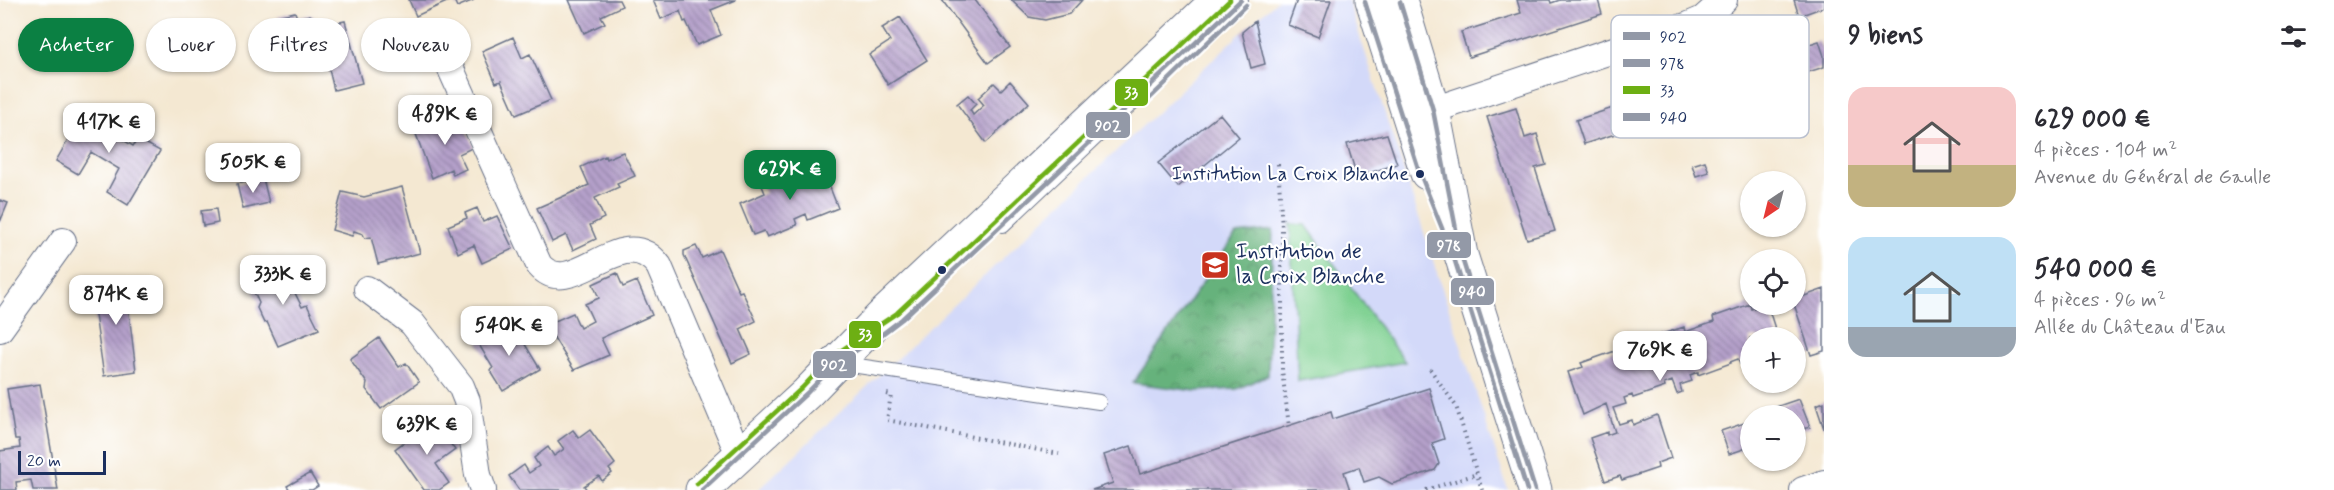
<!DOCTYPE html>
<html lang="fr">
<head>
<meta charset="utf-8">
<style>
  :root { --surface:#fff; --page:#f2f2f3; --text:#2b2b33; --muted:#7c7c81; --accent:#0b8043 }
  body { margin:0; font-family:Mynerve,sans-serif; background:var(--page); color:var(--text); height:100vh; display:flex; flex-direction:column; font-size:22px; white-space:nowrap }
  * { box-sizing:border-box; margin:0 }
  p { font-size:20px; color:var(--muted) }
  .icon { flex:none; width:33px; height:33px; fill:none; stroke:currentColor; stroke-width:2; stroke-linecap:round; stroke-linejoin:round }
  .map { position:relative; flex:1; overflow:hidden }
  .sheet { display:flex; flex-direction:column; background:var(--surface); width:510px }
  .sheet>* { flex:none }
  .hud { position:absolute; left:18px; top:18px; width:570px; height:54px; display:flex; gap:12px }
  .needle { width:39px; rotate:215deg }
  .fabs { position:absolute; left:1740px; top:171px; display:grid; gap:12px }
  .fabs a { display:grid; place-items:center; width:66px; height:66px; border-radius:50%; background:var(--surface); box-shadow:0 2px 4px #0004; font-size:30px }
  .scale { position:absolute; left:18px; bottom:15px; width:88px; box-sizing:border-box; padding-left:6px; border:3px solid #1b2f5e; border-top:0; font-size:16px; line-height:21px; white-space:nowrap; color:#1b2f5e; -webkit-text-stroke:4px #fff; paint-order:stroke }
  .price { position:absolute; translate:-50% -51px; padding:0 14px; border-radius:12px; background:#fff; color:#222; font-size:20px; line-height:39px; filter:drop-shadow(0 2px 3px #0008) }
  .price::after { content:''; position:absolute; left:50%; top:36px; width:18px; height:14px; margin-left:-9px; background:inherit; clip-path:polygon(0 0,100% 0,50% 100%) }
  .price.on { background:var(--accent); color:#fff }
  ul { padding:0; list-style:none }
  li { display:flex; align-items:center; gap:18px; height:150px; padding:0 24px }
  li span { display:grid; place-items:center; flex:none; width:168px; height:120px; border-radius:18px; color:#555 }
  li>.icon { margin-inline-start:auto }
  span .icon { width:72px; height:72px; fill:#fffc; stroke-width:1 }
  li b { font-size:26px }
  h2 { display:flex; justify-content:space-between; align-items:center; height:72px; padding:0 24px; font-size:26px }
  .chip { padding:0 21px; border-radius:27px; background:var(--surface); box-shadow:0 2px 4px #0004; font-size:21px; line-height:54px }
  .chip.on { background:var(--accent); color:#fff }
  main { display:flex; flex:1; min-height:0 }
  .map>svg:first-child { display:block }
</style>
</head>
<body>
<main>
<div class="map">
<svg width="1824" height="490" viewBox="0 0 1824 490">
  <defs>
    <pattern id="forest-crowns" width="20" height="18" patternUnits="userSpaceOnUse" patternTransform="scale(1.5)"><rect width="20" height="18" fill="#66b27b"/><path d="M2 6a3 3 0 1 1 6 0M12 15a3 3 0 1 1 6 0" fill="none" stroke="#539168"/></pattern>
    <pattern id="building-back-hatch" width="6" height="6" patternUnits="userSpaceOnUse" patternTransform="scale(1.5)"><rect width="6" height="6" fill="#b5a0ca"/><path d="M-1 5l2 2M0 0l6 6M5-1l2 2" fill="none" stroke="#9283a7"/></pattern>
  </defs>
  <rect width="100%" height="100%" fill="#fff"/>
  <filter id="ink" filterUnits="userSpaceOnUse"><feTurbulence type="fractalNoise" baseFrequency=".0167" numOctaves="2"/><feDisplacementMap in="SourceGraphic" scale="12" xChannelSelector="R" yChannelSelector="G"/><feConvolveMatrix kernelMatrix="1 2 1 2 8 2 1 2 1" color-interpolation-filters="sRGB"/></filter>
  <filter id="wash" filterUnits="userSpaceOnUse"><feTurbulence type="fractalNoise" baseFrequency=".008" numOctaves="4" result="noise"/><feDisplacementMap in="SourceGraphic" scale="24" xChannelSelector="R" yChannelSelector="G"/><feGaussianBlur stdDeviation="1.35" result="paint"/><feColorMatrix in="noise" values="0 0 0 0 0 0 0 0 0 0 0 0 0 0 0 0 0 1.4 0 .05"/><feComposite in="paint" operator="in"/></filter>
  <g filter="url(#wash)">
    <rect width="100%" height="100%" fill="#f4e8d2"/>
    <!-- built -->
    <path fill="#d3d9f9" d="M1278 0H1348L1508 490H758L1242 32Z"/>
    <!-- grass -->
    <path fill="#7ed091" stroke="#4c8078" stroke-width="1.5" d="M1290 224 1306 225 1405 362 1298 381Z"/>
    <!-- forest -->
    <path fill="url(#forest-crowns)" stroke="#40706c" stroke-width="1.5" d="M1273 230 1268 375 1237 389 1196 391 1133 383 1236 234Z"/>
    <g id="blocks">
      <!-- building -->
      <path fill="url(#building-back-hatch)" d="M409 0H451L416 16Z
        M454 0H474L457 7Z
        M569 0H619L622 6 601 16 605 23 584 33Z
        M653 0H736L711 10 721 35 697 45 686 21 684 22 680 11 661 19Z
        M942 0H975L1010 47 988 63Z
        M1011 0H1082L1069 14 1045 20 1029 17Z
        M1297 0H1331L1318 37 1288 25Z
        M1517 0H1550L1551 3 1560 0H1598L1602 14 1469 57 1461 32 1521 13Z
        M1794 0H1824V7L1799 16Z
        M295 12 297 18 310 15 326 25 345 21 362 83 334 90 328 65 320 67 298 52 294 59 273 64 265 31 281 27 278 16Z
        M900 17 927 60 888 85 869 55 890 41 882 28Z
        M1255 21 1265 64 1251 68 1242 32Z
        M513 37 522 58 530 54 551 100 516 115 501 81 496 83 482 51Z
        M1819 41 1824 56V67L1584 144 1576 120Z
        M1010 81 1029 103 986 143 957 104 968 95 976 104 970 110 973 115 984 105 978 98 994 83 1001 90Z
        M87 107 110 121 105 129 133 146 138 139 160 151 128 205 107 192 119 169 91 152 78 174 56 161Z
        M1516 108 1525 138 1537 134 1546 165 1535 168 1555 231 1527 239 1487 117Z
        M458 113 474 147 459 154 466 169 453 175 451 169 432 178 416 134Z
        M1220 114 1239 137 1178 187 1158 163Z
        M1387 134 1397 164 1357 177 1347 144Z
        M623 152 635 176 617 184 619 187 595 198 604 218 590 225 596 239 573 250 566 235 552 242 537 208 589 185 581 167 605 156 606 159Z
        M818 157 838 208 808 220 806 214 795 219 797 225 767 237 764 231 753 235 740 204 765 193 760 181 777 174 782 187 806 176 802 163Z
        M1705 161 1709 172 1696 176 1692 165Z
        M263 178 269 203 243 209 237 184Z
        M402 187 420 253 378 264 371 237 365 238 363 234 354 231 352 236 332 230 342 192 364 197Z
        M0 200 8 203 0 222Z
        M477 208 483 222 497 216 513 249 482 263 474 245 458 253 448 226 467 218 465 213Z
        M216 209 218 223 203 226 201 211Z
        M696 246 702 258 720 250 739 292 742 291 756 321 740 329 751 354 732 363 684 255V251Z
        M288 265 299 291 295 293 302 307 307 305 319 329 278 346 267 322 264 323 257 308 259 303 249 282Z
        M617 273 623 287 637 281 652 315 601 338 609 355 574 370 546 325 573 313 580 328 593 321 585 304 599 298 593 284Z
        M142 280 144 295 127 297 136 371 104 376 93 301 99 300 98 286Z
        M1824 289V351L1811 355 1794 304H1796V299Z
        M1750 304 1751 309 1767 304 1778 338H1750V360L1740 364 1738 359 1730 362 1731 363 1698 375V372L1690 375 1692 381 1680 385 1682 392 1677 394 1672 381 1664 384 1665 387 1633 398 1632 395 1624 398 1626 404 1613 408 1619 424 1632 420 1633 425 1657 415 1671 458 1657 463 1658 468 1622 480 1620 476 1605 481 1590 438 1607 432V435L1615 432 1606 404 1583 415 1568 372 1583 367 1581 363 1618 350 1619 354 1649 344 1647 339 1684 327 1685 332 1714 322 1713 317Z
        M512 323 540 369 503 391 490 370 493 368 478 343Z
        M379 338 399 367 406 363 419 382 381 409 366 389 367 383 350 359Z
        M40 384 58 490H33L31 480 16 482 17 490H0V451L20 448 19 439H15L7 389Z
        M1429 388 1444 439 1432 443 1439 464 1435 470 1392 484 1379 477 1364 482 1359 467 1344 472 1350 490H1092L1113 483 1104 455 1131 446 1140 474 1331 412 1333 419Z
        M1799 399 1810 427 1797 431 1800 441 1796 442V416H1758L1761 412Z
        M1824 402V429L1816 405Z
        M434 420 455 450 436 464 449 483 439 490H424L395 449Z
        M1750 421V447L1729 454 1721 431Z
        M573 430 579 438 590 430 615 464 609 469 612 473 602 481 599 476 584 486 587 490H519L509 476 524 465 529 473 539 466 534 458 548 447 554 456 564 449 558 441Z
        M310 473 318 486 312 490H290L287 486Z"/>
    </g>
  </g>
  <g filter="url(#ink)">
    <use href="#blocks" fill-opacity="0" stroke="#677087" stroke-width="1.5"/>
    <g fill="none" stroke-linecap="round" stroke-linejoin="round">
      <!-- lane casing -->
      <g stroke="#677087" stroke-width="16">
        <path id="lane" d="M1003 225 1241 0
          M838 363 1099 402"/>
      </g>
      <!-- street casing -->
      <g stroke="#677087" stroke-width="28">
        <path id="street" d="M445 56 539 265C572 304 622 217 659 266L733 441
          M1433 110 1689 25 1703 19 1724 0
          M367 289 412 323 461 386 467 401 478 475 483 490
          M0 329 63 241
          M1803 490 1824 483"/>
      </g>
      <!-- secondary casing -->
      <g stroke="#677087" stroke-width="35">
        <path id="secondary" d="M1372 0 1427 173
          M1400 0 1433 110 1461 255 1535 490"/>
      </g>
      <!-- primary casing -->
      <g stroke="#677087" stroke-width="35">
        <path id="primary" d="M702 490 807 393 882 316 1218 0"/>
      </g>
      <!-- path -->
      <path stroke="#677087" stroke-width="4" stroke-dasharray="1.5 4.5" stroke-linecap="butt" d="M1278 164 1282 228V370L1289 426
        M1430 369 1456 406 1482 490
        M887 394 891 395 887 420 1059 454
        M1426 490 1477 474"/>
      <!-- lane -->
      <use href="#lane" stroke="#fff" stroke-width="14"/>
      <!-- street -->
      <use href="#street" stroke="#fff" stroke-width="26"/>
      <!-- secondary -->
      <use href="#secondary" stroke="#fff" stroke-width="33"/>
      <!-- primary -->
      <use href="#primary" stroke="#fff" stroke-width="33"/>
      <!-- bus-1 casing -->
      <g stroke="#fff" stroke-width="9">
        <path id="bus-1" d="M702 490 807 393 836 363 881 335 902 319 1241 0"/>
      </g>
      <!-- bus-2 casing -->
      <g stroke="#fff" stroke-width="9">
        <path id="bus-2" d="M1365 2 1419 171 1454 258 1527 490
          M1146 102 1246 5"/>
      </g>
      <!-- bus-3 casing -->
      <g stroke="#fff" stroke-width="9">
        <path id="bus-3" d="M697 484 802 388 831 357 897 313 1230 0"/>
      </g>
      <!-- bus-4 casing -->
      <g stroke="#fff" stroke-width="9">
        <path id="bus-4" d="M1400 2 1433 110 1461 255 1535 490"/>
      </g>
      <!-- bus-1 -->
      <use href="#bus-1" stroke="#9399a7" stroke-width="4.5"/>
      <!-- bus-2 -->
      <use href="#bus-2" stroke="#9399a7" stroke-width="4.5"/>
      <!-- bus-3 -->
      <use href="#bus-3" stroke="#6daf13" stroke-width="4.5"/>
      <!-- bus-4 -->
      <use href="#bus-4" stroke="#9399a7" stroke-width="4.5"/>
    </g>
  </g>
  <!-- icons -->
  <defs>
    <g id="school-square" transform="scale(1.5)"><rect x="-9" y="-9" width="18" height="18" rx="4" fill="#c8321e" stroke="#fff"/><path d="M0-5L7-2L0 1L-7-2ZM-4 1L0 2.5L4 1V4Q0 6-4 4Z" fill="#fff"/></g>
  </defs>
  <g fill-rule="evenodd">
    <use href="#school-square" x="1215" y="265"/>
  </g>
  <!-- markers -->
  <g fill="#1b2f5e" stroke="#fff" stroke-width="2">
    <circle cx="1420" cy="174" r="5"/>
    <circle cx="942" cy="270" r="5"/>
  </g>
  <g text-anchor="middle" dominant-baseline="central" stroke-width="4.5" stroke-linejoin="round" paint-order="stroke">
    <!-- bus labels -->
    <g font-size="20" fill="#1b2f5e" stroke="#fff" text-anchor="end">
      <text x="1409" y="174">Institution La Croix Blanche</text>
    </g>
    <!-- poi labels -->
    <g font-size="22" fill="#1b2f5e" stroke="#fff" text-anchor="start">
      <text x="1236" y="252">Institution de<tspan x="1236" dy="25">la Croix Blanche</tspan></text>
    </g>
  </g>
  <!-- legend -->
  <rect x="1611" y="15" width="198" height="123" rx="9" fill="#fff" stroke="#bbc1cf" stroke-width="1.5"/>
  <rect x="1623" y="32" width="27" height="8" fill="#9399a7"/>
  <rect x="1623" y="59" width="27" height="8" fill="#9399a7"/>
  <rect x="1623" y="86" width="27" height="8" fill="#6daf13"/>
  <rect x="1623" y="113" width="27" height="8" fill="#9399a7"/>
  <g font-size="16" fill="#1b2f5e">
    <text x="1660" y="42">902</text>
    <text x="1660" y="69">978</text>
    <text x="1660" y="96">33</text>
    <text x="1660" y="123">940</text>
  </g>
  <g stroke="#fff" stroke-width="2">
    <rect x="1114" y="78" width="35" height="29" rx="6" fill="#6daf13"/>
    <rect x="1085" y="111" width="46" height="28" rx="6" fill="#9399a7"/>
    <rect x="1426" y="231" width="46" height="28" rx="6" fill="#9399a7"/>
    <rect x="1450" y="277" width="45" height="29" rx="6" fill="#9399a7"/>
    <rect x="848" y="320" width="34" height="29" rx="6" fill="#6daf13"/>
    <rect x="812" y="350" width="45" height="29" rx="6" fill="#9399a7"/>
  </g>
  <g font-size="16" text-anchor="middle" font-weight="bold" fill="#fff">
    <text x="1131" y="98">33</text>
    <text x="1108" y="131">902</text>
    <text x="1449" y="251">978</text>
    <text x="1472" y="297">940</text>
    <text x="865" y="340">33</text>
    <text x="834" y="370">902</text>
  </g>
</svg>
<div class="fabs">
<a><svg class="needle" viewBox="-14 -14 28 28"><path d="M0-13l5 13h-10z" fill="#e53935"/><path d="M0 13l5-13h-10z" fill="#7c7c81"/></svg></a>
<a><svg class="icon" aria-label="locate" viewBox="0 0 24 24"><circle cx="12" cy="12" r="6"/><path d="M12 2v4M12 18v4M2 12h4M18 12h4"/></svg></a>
<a>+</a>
<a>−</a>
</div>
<div class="scale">20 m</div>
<b class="price" style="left:445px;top:146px">489K €</b>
<b class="price" style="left:109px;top:154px">417K €</b>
<b class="price" style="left:253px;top:194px">505K €</b>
<b class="price on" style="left:790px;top:201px">629K €</b>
<b class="price" style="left:283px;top:306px">333K €</b>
<b class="price" style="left:116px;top:326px">874K €</b>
<b class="price" style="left:509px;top:357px">540K €</b>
<b class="price" style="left:1660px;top:382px">769K €</b>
<b class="price" style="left:427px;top:456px">639K €</b>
<div class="hud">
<a class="chip on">Acheter</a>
<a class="chip">Louer</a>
<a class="chip">Filtres</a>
<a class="chip">Nouveau</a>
</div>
</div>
<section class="sheet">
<h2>9 biens<svg class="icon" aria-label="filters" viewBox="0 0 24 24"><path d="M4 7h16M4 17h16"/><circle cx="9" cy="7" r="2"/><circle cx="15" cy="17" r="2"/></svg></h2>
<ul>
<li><span style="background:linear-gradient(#f6c9c9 65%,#c2b280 0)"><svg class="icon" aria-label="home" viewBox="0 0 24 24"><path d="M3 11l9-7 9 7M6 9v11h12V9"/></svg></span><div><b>629 000 €</b><p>4 pièces · 104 m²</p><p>Avenue du Général de Gaulle</p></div></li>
<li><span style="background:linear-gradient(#bfe0f5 75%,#9aa5b1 0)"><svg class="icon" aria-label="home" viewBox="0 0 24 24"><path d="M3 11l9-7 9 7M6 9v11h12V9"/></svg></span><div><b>540 000 €</b><p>4 pièces · 96 m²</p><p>Allée du Château d'Eau</p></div></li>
</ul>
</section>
</main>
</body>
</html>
